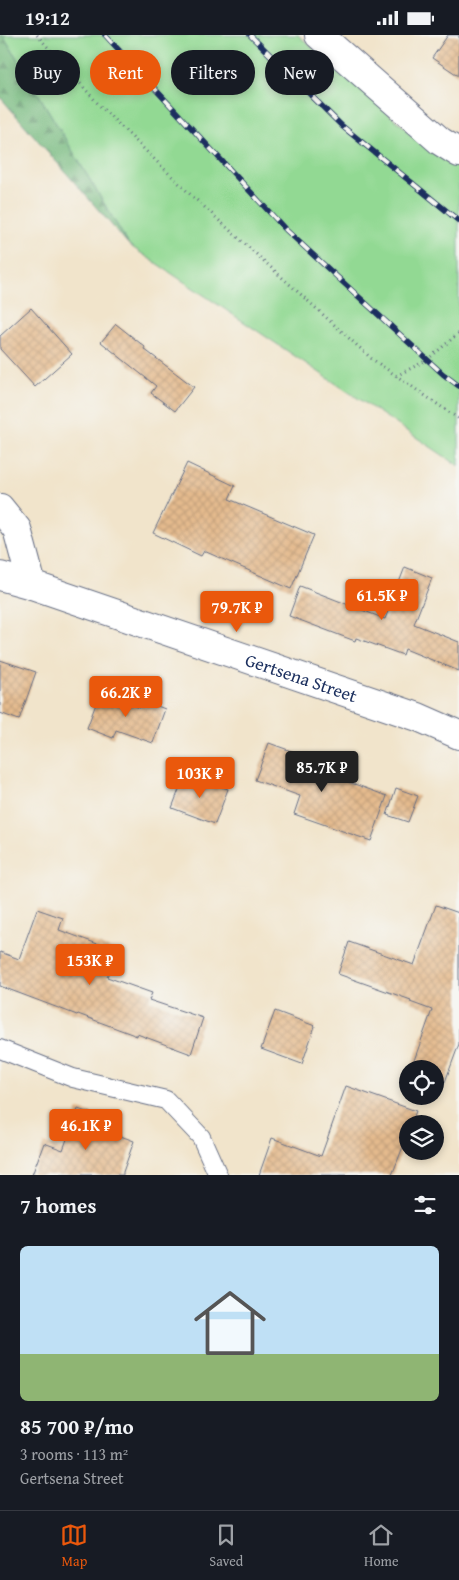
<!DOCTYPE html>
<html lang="en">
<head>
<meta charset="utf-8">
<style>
  :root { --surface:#171b24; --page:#242831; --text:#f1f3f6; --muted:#9ea1a6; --line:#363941; --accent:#ea580c }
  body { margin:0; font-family:"Gentium Book Plus",serif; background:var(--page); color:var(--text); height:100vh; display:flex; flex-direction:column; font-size:19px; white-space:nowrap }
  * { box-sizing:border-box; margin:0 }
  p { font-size:16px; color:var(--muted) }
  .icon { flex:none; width:28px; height:28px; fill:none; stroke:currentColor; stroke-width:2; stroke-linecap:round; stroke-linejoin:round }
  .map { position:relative; height:1140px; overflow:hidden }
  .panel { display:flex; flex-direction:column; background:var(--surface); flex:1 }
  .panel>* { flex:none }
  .banner { position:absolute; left:15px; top:15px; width:430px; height:45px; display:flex; gap:10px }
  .tools { position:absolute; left:399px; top:1025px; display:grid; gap:10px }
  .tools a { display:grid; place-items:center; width:45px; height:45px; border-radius:50%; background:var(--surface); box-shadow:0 2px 8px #0003; font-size:25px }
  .price { position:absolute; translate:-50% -42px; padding:0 11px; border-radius:5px; background:var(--accent); color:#fff; font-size:16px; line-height:32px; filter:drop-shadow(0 1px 2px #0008) }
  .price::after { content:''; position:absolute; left:50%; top:30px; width:15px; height:11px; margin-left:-8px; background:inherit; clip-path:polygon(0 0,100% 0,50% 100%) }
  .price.current { background:#222; color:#fff }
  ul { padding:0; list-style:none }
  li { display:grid; align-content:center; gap:10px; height:265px; padding:0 20px }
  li+li { border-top:1px solid var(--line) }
  li span { display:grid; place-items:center; height:155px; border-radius:8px; color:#555 }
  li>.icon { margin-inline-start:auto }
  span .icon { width:90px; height:90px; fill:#fffc; stroke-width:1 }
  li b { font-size:21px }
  h2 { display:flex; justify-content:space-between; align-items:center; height:60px; padding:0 20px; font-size:21px }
  .pill { padding:0 18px; border-radius:22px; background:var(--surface); box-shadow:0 2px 8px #0003; font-size:18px; line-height:45px }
  .pill.current { background:var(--accent); color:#fff }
  .status { display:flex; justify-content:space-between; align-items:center; height:35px; padding:0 25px; background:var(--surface); direction:ltr }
  .status svg { height:14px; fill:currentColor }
  .menu { display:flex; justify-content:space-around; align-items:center; height:70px; border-top:1px solid var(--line); background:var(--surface); font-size:14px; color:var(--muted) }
  .menu a { display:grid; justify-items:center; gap:2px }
  .menu .current { color:var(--accent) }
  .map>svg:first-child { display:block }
</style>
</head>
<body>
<div class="status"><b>19:12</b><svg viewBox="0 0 49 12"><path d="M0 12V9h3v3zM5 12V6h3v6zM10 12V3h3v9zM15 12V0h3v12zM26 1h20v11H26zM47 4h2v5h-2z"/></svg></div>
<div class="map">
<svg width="459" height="1140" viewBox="0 0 459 1140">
  <defs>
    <pattern id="forest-firs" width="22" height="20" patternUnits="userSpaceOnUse" patternTransform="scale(1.25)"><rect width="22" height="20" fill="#75b97d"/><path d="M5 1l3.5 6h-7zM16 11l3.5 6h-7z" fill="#5f976a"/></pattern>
    <pattern id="building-cross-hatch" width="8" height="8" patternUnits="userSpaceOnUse" patternTransform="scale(1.25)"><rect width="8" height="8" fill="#e4ba8d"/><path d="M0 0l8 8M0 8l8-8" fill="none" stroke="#c3a07c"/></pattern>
  </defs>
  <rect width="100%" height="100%" fill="#f6f6f2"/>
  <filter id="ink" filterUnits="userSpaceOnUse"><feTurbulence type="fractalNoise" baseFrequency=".02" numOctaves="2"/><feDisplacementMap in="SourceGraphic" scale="10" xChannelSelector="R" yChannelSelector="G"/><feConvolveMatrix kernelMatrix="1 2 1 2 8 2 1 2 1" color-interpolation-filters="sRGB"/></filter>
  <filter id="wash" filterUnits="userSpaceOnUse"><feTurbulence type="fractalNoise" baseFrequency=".0096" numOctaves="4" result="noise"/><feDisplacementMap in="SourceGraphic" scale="20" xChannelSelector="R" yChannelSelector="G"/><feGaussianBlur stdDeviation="1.12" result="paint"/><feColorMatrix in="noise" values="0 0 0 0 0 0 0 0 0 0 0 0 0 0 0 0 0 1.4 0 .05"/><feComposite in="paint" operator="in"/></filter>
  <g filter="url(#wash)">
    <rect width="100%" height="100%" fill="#f1e4cb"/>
    <!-- green -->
    <path fill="#92d993" stroke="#568478" d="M3 0H298L433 117 459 132V431L129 210Z"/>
    <!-- forest -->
    <path fill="url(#forest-firs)" stroke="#48746e" d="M0 0H3L129 210 0 62Z"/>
    <g id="blocks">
      <!-- building -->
      <path fill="url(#building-cross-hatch)" d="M448 0H459V41L432 23Z
        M31 273 72 319 35 352 0 314V301Z
        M116 289 145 312 144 314 194 352 175 376 151 358 156 351 101 307Z
        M187 428 235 451 229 464 314 500 291 554 204 516 201 521 153 498Z
        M405 532 432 543 414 589 459 607V636L405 614 403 620 356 603 355 606 289 581 300 551 385 584Z
        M0 625 36 637 19 685 0 678Z
        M100 658 140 673 142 665 165 674 153 708 116 695 113 703 87 693Z
        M269 708 319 726 316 735 387 761 371 806 294 779 300 761 255 745Z
        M185 739 228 754 215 789 172 773Z
        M396 753 418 761 408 787 387 780Z
        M436 870 459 878V1009L442 1055 435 1053V1034H411L432 975 410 967 411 965 338 939 349 907 414 930Z
        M37 874 63 883 59 895 117 916 107 942 152 958 149 965 203 983 191 1019 137 999V1001L78 979 77 980 0 951V917L19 924Z
        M275 976 315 991 302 1029 261 1014Z
        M346 1051 416 1076 411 1089H408V1099L392 1140H259L272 1103 321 1121Z
        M78 1074 103 1083 99 1093 134 1106 123 1137V1140H32L44 1108 63 1115Z"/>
    </g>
  </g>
  <g filter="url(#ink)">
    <use href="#blocks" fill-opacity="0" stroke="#666e84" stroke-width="1"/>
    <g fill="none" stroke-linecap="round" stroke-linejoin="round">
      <!-- service casing -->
      <g stroke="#666e84" stroke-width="20">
        <path id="service" d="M0 1014 73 1043 166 1065 201 1102 218 1140"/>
      </g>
      <!-- minor casing -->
      <g stroke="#666e84" stroke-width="30">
        <g id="minor">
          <path d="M0 473 17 494 32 550"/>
          <path id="s1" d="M0 541 32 550 418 682 459 700"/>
        </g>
      </g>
      <!-- tertiary casing -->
      <g stroke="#666e84" stroke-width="30">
        <path id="tertiary" d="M319 0 440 106 459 118"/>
      </g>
      <!-- path -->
      <path stroke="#666e84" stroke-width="3" stroke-dasharray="1 4" stroke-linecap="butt" d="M37 0 101 72 191 160 372 324 459 384
        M396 341 427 325 459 298"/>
      <!-- service -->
      <use href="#service" stroke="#fff" stroke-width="18"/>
      <!-- minor -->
      <use href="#minor" stroke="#fff" stroke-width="28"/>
      <!-- tertiary -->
      <use href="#tertiary" stroke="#fff" stroke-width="28"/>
      <!-- rail casing -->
      <g stroke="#1b2f5e" stroke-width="5.5">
        <path id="rail" d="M105 0 286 195 443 339 459 351
          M250 0 342 91 459 186"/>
      </g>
      <!-- rail -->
      <use href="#rail" stroke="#f6f6f2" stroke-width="4" stroke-dasharray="11" stroke-linecap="butt"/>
    </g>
  </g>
  <g text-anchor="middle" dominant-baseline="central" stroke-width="4" stroke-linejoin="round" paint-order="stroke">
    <!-- street labels -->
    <g font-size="18" fill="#1b2f5e" stroke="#f6f6f2">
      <text stroke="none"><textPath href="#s1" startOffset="318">Gertsena Street</textPath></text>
    </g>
  </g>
</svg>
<div class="tools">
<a><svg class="icon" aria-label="locate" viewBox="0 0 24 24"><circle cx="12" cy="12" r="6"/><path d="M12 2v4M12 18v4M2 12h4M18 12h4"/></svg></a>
<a><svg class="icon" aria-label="layers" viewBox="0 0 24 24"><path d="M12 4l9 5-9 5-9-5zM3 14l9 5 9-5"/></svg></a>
</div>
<b class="price" style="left:382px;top:586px">61.5K ₽</b>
<b class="price" style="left:237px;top:598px">79.7K ₽</b>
<b class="price" style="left:126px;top:683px">66.2K ₽</b>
<b class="price current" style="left:322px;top:758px">85.7K ₽</b>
<b class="price" style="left:200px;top:764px">103K ₽</b>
<b class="price" style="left:90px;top:951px">153K ₽</b>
<b class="price" style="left:86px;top:1116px">46.1K ₽</b>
<div class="banner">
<a class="pill">Buy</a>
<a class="pill current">Rent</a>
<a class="pill">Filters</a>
<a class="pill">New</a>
</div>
</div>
<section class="panel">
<h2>7 homes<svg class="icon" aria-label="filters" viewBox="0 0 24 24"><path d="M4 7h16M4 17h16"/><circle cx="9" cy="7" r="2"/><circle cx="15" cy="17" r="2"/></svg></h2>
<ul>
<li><span style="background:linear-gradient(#bfe0f5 70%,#8fb573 0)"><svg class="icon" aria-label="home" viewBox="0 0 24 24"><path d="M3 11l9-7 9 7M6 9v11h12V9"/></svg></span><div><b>85 700 ₽/mo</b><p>3 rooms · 113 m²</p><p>Gertsena Street</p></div></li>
</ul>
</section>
<nav class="menu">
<a class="current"><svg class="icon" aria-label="map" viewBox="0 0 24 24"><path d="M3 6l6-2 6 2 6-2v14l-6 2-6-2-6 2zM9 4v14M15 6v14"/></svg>Map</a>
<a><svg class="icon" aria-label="saved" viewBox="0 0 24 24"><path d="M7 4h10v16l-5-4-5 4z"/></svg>Saved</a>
<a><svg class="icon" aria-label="home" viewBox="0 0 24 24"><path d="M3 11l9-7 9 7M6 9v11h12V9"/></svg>Home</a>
</nav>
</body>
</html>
